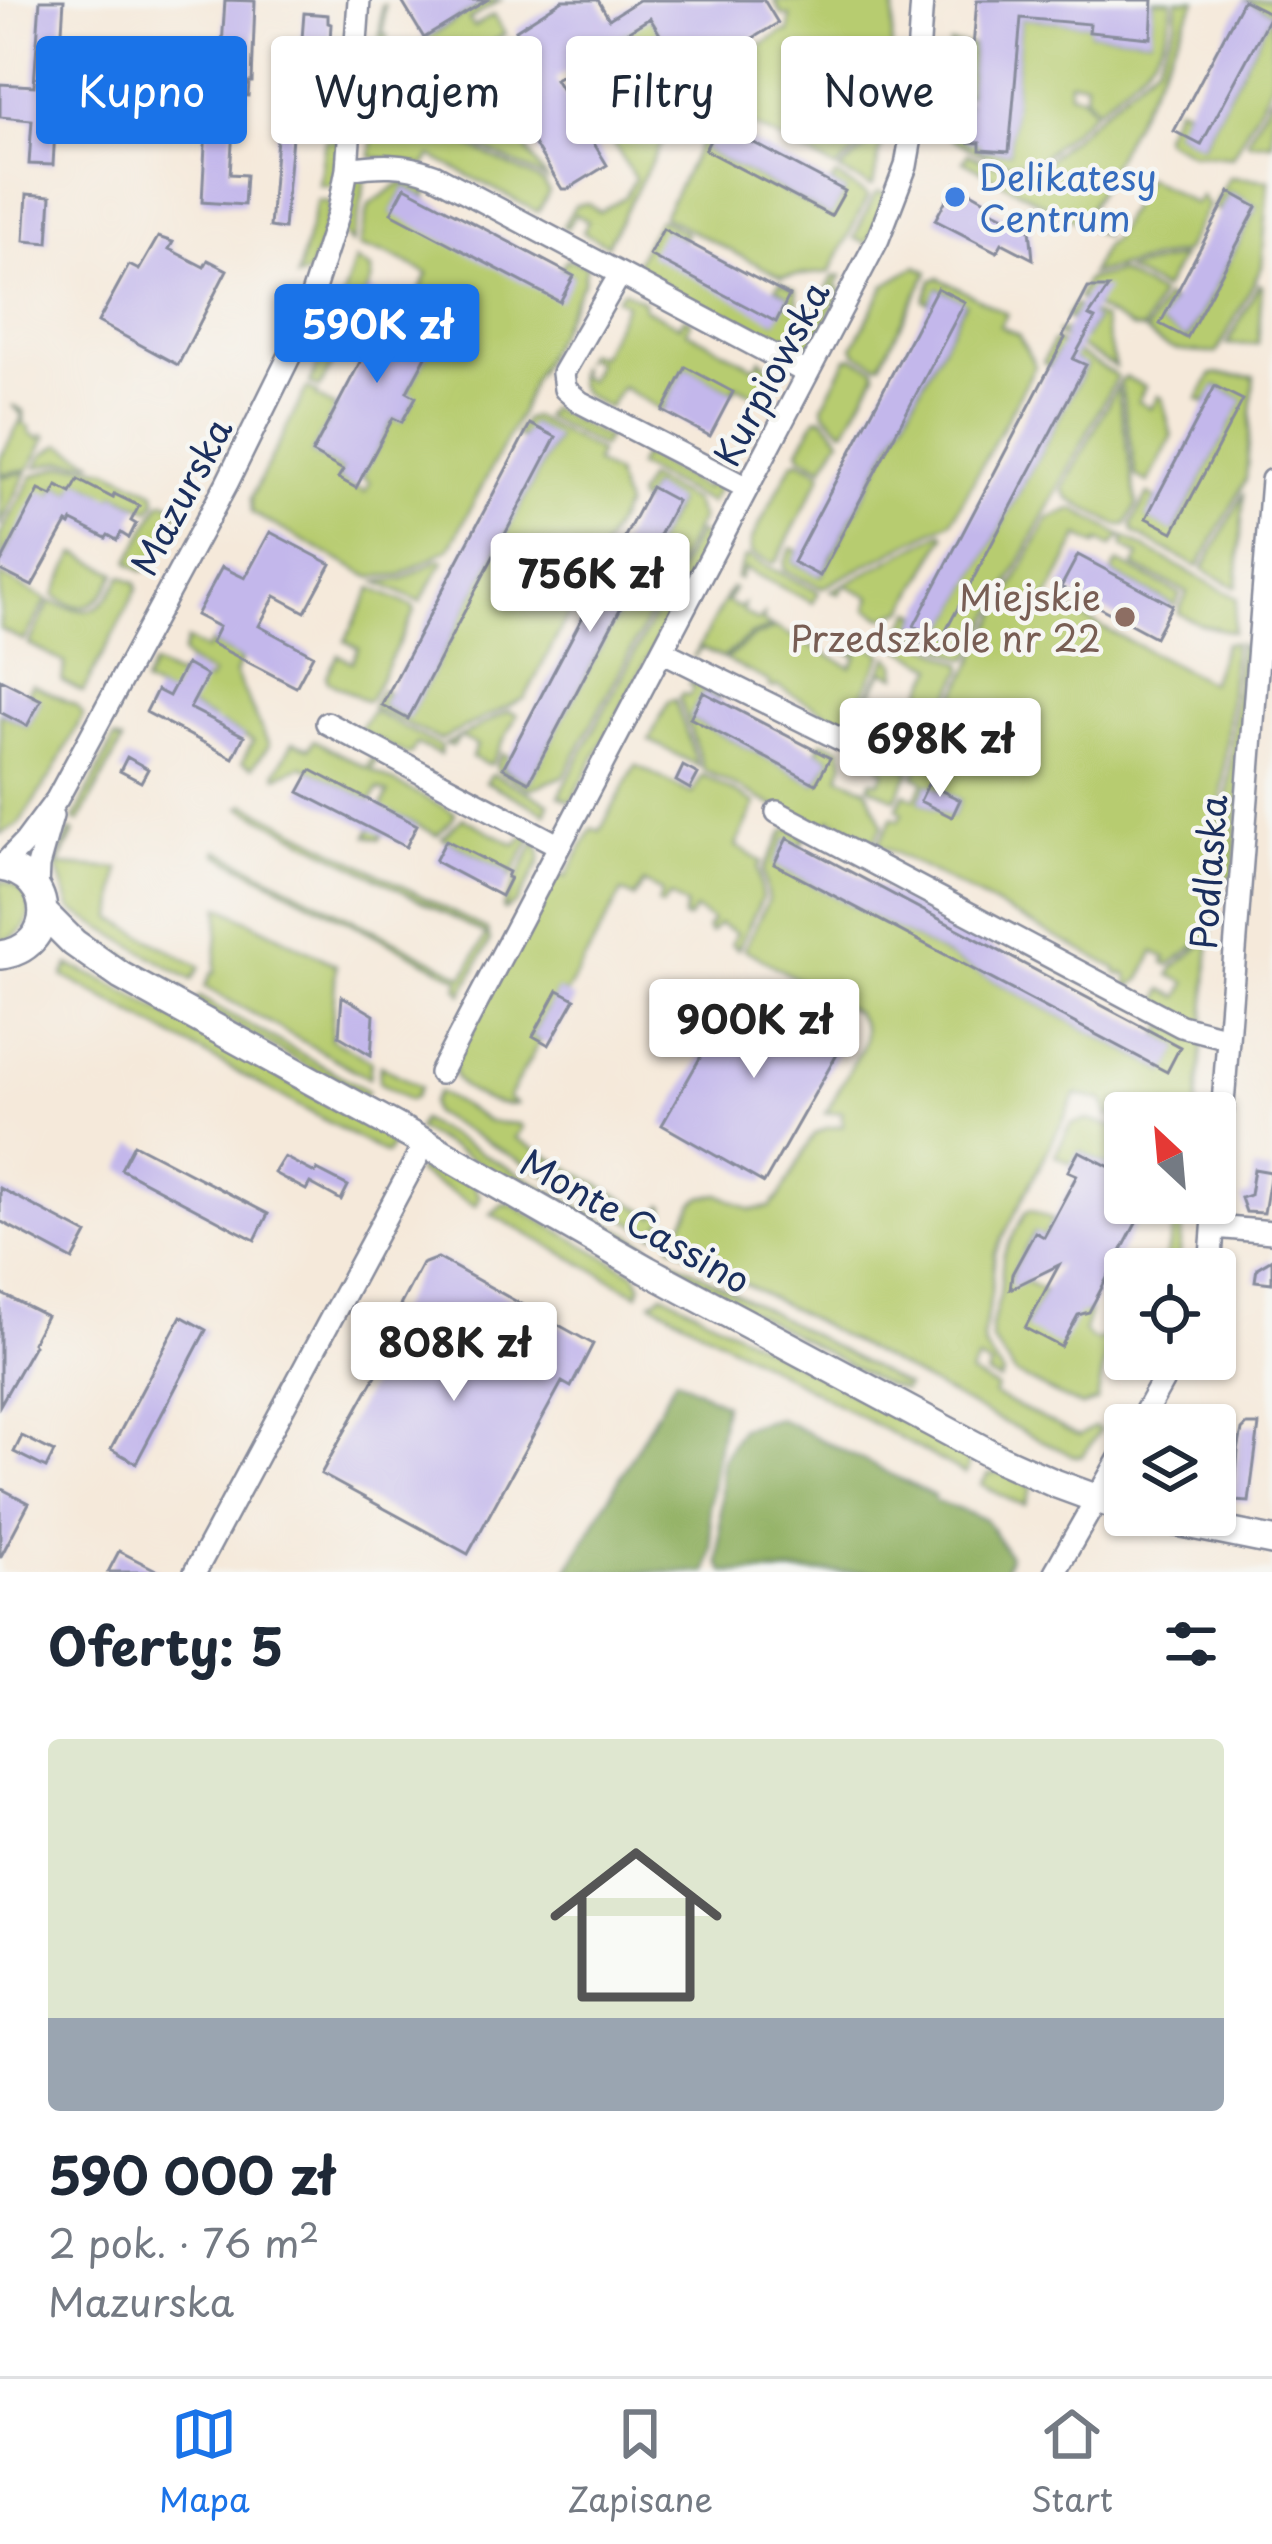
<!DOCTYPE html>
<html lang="pl">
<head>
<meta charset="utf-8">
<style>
  :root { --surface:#fff; --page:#f6f6f7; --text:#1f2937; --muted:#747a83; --line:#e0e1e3; --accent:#1a73e8 }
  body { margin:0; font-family:"Playpen Sans",sans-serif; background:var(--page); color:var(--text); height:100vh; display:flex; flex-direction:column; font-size:45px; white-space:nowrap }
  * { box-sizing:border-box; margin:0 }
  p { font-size:39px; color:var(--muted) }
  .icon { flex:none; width:66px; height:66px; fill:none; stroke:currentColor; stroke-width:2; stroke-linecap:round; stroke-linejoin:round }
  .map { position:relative; height:1572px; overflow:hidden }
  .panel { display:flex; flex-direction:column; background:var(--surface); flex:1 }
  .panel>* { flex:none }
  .top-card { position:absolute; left:36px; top:36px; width:1200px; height:108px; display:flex; gap:24px }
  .needle { width:78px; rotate:334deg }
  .controls { position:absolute; left:1104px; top:1092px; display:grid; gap:24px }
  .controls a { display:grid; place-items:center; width:132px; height:132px; border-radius:12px; background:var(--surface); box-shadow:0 3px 9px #0004; font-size:60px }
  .price { position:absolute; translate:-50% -102px; padding:0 27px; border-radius:12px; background:#fff; color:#222; font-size:39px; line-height:78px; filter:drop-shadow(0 3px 6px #0008) }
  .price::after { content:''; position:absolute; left:50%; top:72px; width:36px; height:27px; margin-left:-18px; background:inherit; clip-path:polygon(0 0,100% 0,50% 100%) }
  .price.active { background:var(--accent); color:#fff }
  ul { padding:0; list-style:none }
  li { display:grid; align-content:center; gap:24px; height:636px; padding:0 48px }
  li span { display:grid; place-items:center; height:372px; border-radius:12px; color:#555 }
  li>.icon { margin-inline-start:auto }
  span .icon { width:216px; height:216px; fill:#fffc; stroke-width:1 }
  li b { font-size:51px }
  h2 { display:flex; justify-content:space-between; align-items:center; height:144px; padding:0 48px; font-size:51px }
  .pill { padding:0 42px; border-radius:12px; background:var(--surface); box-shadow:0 3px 9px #0004; font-size:42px; line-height:108px }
  .pill.active { background:var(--accent); color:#fff }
  .dock { display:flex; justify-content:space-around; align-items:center; height:168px; border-top:3px solid var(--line); background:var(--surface); font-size:33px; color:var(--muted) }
  .dock a { display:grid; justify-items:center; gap:6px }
  .dock .active { color:var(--accent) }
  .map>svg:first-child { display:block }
</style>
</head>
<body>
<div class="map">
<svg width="1272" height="1572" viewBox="0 0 1272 1572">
  <rect width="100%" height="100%" fill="#f6f6f2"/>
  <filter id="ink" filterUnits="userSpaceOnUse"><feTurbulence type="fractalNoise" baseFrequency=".00833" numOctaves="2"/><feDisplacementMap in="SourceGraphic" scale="24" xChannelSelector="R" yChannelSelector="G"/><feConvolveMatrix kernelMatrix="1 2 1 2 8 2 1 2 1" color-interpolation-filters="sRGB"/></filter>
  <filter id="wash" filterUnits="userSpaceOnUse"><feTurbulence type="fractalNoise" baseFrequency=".004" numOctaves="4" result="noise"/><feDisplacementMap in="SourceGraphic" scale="48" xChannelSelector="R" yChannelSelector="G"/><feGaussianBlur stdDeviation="2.7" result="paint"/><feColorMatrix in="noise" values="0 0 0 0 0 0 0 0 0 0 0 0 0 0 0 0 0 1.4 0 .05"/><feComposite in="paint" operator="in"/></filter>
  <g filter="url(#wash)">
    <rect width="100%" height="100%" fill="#f5e9da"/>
    <!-- green -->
    <path fill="#b7cc6f" stroke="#697e66" stroke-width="3" fill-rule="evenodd" d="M487 0H500L469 20 474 27 493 15 505 34 433 80 434 83 422 90 394 72 414 57 411 49Z
      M774 0H895L887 107 876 106 871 138 836 169 688 91 687 86 702 75H712L781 33 789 32 790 16H783Z
      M1153 0H1172C1171 53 1134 76 1097 109L1085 95 1086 82 1069 81V93L1081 95 1094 111 1039 160C1005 171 973 150 944 134L946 101 968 103 966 141 980 143V150L1009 152 1021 18 1090 24V32L1150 38Z
      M1177 0H1196L1083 221 1104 233 1103 236 963 161 968 153 988 163 1039 168 1041 173 1047 171 1042 164 1157 63 1176 22Z
      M1244 0H1272V82L1232 157 1192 153 1164 139 1163 134 1177 106 1186 109 1175 131 1202 145 1271 14Z
      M382 5H385L383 35H387L384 70 417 94 439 130 544 183 549 192 538 212 431 156 424 166 371 157Z
      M649 16 683 71 704 59 708 65 648 106 634 87 646 79 619 37Z
      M950 44 973 46 969 96 947 95Z
      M1272 93V143H1249L1247 140Z
      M678 95 705 109 707 119 702 128 677 114 607 245 583 232 588 221 575 214 567 228 563 226 575 205 588 203 599 212 625 197 635 179 606 131 607 121C617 111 625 117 635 123Z
      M504 106 508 111 473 134 476 136 506 118 546 179 444 128 440 122 451 113 463 131Z
      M719 118 741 127 738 134 718 124 705 150 830 216 845 191 831 183 836 176 868 196 830 272 782 277 663 216 712 121Z
      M876 139 882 141 873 185 870 186 840 171Z
      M325 140H336L339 144 334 185H319Z
      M365 172 363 196 352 244 342 233 356 177Z
      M414 174 431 181 426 198 405 187 392 213 573 276 560 269 567 259 587 266 583 283 531 384 520 413 450 548 401 575 370 577 252 513 251 498 307 388 318 394 317 397 336 408 312 453 343 470 339 478 365 492 370 482 362 477 393 418 402 421 415 398 407 392 439 331 448 335 453 326 413 304 428 274 386 253 359 247 369 205Z
      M1146 177 1195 204 1201 196 1208 206 1184 252 1090 274 1105 245 1112 240Z
      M1229 177 1269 180 1262 267 1217 353C1188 353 1167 353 1146 332L1165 298 1171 302 1161 324 1188 338 1257 207 1230 192 1220 211 1214 207Z
      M879 192 888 195 867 244 854 238 875 194Z
      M317 200 327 201 330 205 322 240 309 273 297 278Z
      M658 220H662L686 233 683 240 663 230 775 321 789 296 776 288 780 282 796 290 801 329 786 356 630 274Z
      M1181 257 1163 290 1125 270Z
      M355 260 371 270 372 279 368 290 355 315 378 328 365 352 344 342 320 388 310 383 330 337Z
      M917 266 928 272 881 363 877 364 856 353 853 347 885 285Z
      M1118 272 1160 295 1143 330 1132 328 1078 298 1086 280Z
      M841 276 836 287 841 290 811 349 800 343 833 277Z
      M939 278 1007 314 1000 326 1018 335 1035 366 952 521 822 588 784 570V562L791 548 799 551 793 562 821 576 965 303 938 288 929 303 924 300 932 280Z
      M1259 284 1262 286 1258 344 1227 345Z
      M623 290 643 301 644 308 680 326 684 318 691 320 687 331 755 367 761 359 772 370 759 397 736 385 733 392 686 368 663 411 622 387 608 408C590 398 572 393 578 368L580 370 578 375 588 381 597 363 587 358 581 362 587 353 600 356 626 304 616 298Z
      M1074 305 1103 319 1115 367 1057 334 1059 331 1069 330 1085 338 1095 320 1077 310 1071 320 1066 317Z
      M1057 341 1117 376 970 658 965 659 906 629 904 626 913 611 920 614 914 626 941 639 1086 366 1059 351 1050 367 1043 362 1053 342Z
      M852 357 875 368 876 373 846 429 843 430 824 411 823 405 847 358Z
      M1212 374 1254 377 1246 480 1198 567 1134 533 1132 524 1148 494 1156 499 1147 518 1174 531 1242 400 1216 386 1206 403 1198 399Z
      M1126 377 1145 387 1138 401 1151 408 1158 396 1162 398 1172 437 1148 483 1136 476 1120 381Z
      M1117 386 1137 505 1126 525H1117L1069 499 1063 490Z
      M13 405 24 411V424L30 428 29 432 40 439 43 435 47 437 29 469 0 474V459L23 416Z
      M549 408 607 438 602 447 544 417Z
      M533 417 599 452 595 463 615 475 625 506 525 698 440 740 372 707 381 690H383L388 693 382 705 408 718 556 438 531 424 522 439 516 435 525 419Z
      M823 417 841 438 823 467 802 456 799 450 816 418Z
      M61 444 95 462 62 461 36 467 44 454Z
      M642 455 705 489 710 481 721 482 710 503 637 466Z
      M800 460 821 471V476L776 562 772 563 751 553V541L793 462Z
      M79 465 108 469 155 492 156 500 150 510 115 494 110 503 101 492 79 481 71 493 57 486 52 496 13 538 0 564V536L33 476 61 466Z
      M27 472 0 526V477Z
      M647 478 693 501 701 519 564 776 530 789 498 771 496 765 502 753 509 757 503 769 529 782 677 502 651 487 642 503 638 501 637 496Z
      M1244 493 1237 586 1235 587 1203 569Z
      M165 501 177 507 178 512 149 568 143 571 130 563 129 561 160 503Z
      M1074 509 1122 536 1111 547 1099 541 1096 545 1079 536 1048 599 1210 683 1225 643H1234L1211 935 1169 965 1164 962 1167 958 1154 952 1141 979 1128 988V976L1123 973 1121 975 1116 972 1117 969 878 844 893 817 899 820 903 813 897 808 905 793 915 799 924 782 914 775 1048 519ZM928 784 960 800 952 817 920 801Z
      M943 532 945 536 905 610 883 618 867 608 871 597 845 585 839 594 831 591Z
      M698 533 711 539 571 802 559 796Z
      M1124 537 1237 598 1233 632 1202 625 1178 613 1187 592 1134 566 1139 556 1123 547Z
      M75 554H79L116 573C102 603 83 618 54 595Z
      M749 557 818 592 813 603 745 569 739 579 736 578 745 558Z
      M440 559 444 561 420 602 378 582 403 579Z
      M1118 562 1180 594 1175 606 1112 573Z
      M0 575 47 600 24 641 0 629Z
      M122 576 136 583 137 589 83 692 62 681 65 663 29 644 50 602C91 615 98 616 122 576Z
      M372 588 413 607 415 611 370 699 366 701 328 681 326 677 338 655 352 662 359 648 345 641Z
      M731 588 734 589 727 602 739 608 744 604 743 612 758 621 764 615 763 622 772 627 751 635 723 658 701 648 693 658Z
      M776 628 851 667 857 657 845 651 847 647 859 653 863 644 883 653 848 724 776 686 774 688 769 686 770 682 725 660 752 638Z
      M903 633 963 664 964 669 912 767 886 754 889 744 852 724 889 656 896 664 897 676 883 671 870 696 909 716 935 667 894 645Z
      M187 640 206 650 211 643 242 659 235 673 269 745 253 767 242 762 253 741 221 724 209 745 213 719 144 684 153 665 179 677 182 672 202 683 205 679 209 681 212 675 188 662 182 654Z
      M1239 644 1248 652 1234 877 1222 876Z
      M701 676 724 688 718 699 703 692 690 718 816 784 830 758 817 751 822 741 841 748 844 762 839 776 867 789 883 825 874 841 831 819 820 829 704 770 679 697 683 694 689 696 694 687 689 684Z
      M32 684 77 706 83 715 53 773 18 825 0 834V712L27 726 40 701 27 693Z
      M675 700 698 766 649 740 669 701Z
      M372 711 441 747 440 755 417 744 411 754 407 755 359 730Z
      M509 711 517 715 491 764H486L472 757 477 745 460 737 453 746 446 744Z
      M114 739 122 742 79 822 74 820Z
      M314 740 367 768 373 757 377 759 371 770 455 813 453 819 437 835 393 813 380 839 367 836 388 793 378 789 371 802 302 766 277 776 276 772 293 742 309 748Z
      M883 758 910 771 896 799 869 786 872 780 879 782 885 771 879 767Z
      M636 765 692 794 703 775 756 804 736 846 762 862 758 868 762 898 738 949 731 944 736 933 719 924 710 933 707 928 712 920 695 910 688 919 683 918 686 906 670 896 662 906 658 904 662 892 644 883 634 898 622 892 566 994 558 991 533 1036 540 1041 508 1098 516 1104C499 1108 469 1095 458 1081 452 1073 454 1070 455 1060L554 874 566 877 592 828 600 831Z
      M492 774 549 803 546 813 486 782Z
      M246 804 487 930 490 941 462 994 457 987 460 979 217 854 218 850 464 976 486 935 241 807Z
      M463 818 516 845 525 834 532 837 510 878 507 877 508 872 442 838Z
      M792 828 806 836 801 846 786 839 775 864 1166 1072 1179 1047 1159 1036 1164 1026 1203 1038 1196 1113H1125V1120L1107 1115 1103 1100 1076 1095 995 1253 991 1295 983 1336 984 1346 1003 1375 1000 1381 987 1375 991 1367 978 1360 970 1374 997 1388 994 1395 1079 1436 1094 1427 1100 1430 1083 1456H1074L988 1415 671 1244 694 1203 702 1197 719 1194 751 1210 770 1207 780 1196 814 1134 827 1128 843 1126 841 1112 826 1113 863 1045C867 1032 863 1022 855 1012L744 949 768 900 763 871 784 831Z
      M70 831 74 833 58 865 119 869 114 919 200 967 192 980 71 910 56 864Z
      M536 840 540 849V862L517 903 504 910 503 907Z
      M0 880C39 889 40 933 0 941Z
      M220 906 336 965 331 1039 371 1061 369 1078 205 987 212 972 215 973Z
      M88 934 186 990 183 996 105 957 84 936Z
      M1210 939 1204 1027 1158 1004 1163 989 1179 997 1187 983 1170 975 1174 967Z
      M69 965 108 982 394 1140 386 1154 63 976Z
      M199 997 368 1091 363 1098 195 1003Z
      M380 1065 420 1087 415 1097 409 1100 379 1082Z
      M438 1092 490 1122 519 1124 522 1127 515 1138 655 1216 663 1205 665 1206 666 1215 655 1235 433 1113 431 1104Z
      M421 1120 647 1244 639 1248 633 1247 417 1129Z
      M1088 1120 1125 1130V1175L1080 1151 1072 1164 1055 1155 1071 1124Z
      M435 1163 474 1185 480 1197 476 1206 417 1173 423 1164Z
      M1178 1203H1185L1178 1269 1162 1267 1170 1243Z
      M503 1204H511L636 1274 641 1286 638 1294 491 1214Z
      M1030 1210 1053 1220 1044 1237 1034 1233 1012 1274V1280L1019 1284 1025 1281 1045 1291 1026 1327 1080 1311 1086 1313 1090 1311 1084 1331 1091 1339 1099 1341 1106 1334 1118 1310 1125 1308 1106 1354 1097 1401 1082 1407 1015 1374 992 1340 991 1328 1000 1295 1003 1255 1025 1213Z
      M667 1256 906 1386 903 1390 882 1383 672 1268Z
      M663 1293 960 1451C968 1459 972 1464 965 1474L652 1302Z
      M1002 1472 1032 1487 1025 1505 1012 1501 981 1484 989 1474Z"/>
    <!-- forest -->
    <path fill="#91b062" stroke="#567060" stroke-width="3" d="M676 1378 724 1404 709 1507 712 1549 707 1572H567Z
      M778 1418 934 1496 935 1501 985 1519 1009 1556 1004 1572H724L719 1563 722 1460 741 1428Z"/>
    <g id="blocks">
      <!-- building -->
      <path fill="#c3b7eb" d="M40 0H64L59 76 90 79 84 114 56 113 53 165 29 164 32 120 0 117V84L34 86Z
        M225 0 255 1 252 82H249L248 96 215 94 216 78H220Z
        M401 0H487L424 38Z
        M563 0H598L609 19 639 0H764L778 23 708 65 704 59 683 72 650 18 619 37 646 80 614 100 589 58 555 79 607 165 568 189H562L509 103 462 131 435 87 477 62 490 83 516 66 508 54 525 44 516 30Z
        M977 0H1153L1151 38 1089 32 1090 24 1021 18 1009 152 980 150V143L965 142Z
        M1243 0 1271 14 1201 145 1174 131Z
        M304 13 328 15V23L331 24 330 41 302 39Z
        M165 42 170 47 179 48 176 88 149 86 152 45 161 46Z
        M283 84H309V99L282 98Z
        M280 100 295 102 284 229 270 227Z
        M718 124 845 191 831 216 705 150Z
        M206 127 233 129 230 174 246 175 244 205 202 202Z
        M955 183 987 201 984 206 1030 229 1033 259 1002 243 997 252 935 220Z
        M405 187 574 276 560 302 391 213Z
        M1230 192 1257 207 1187 338 1160 324Z
        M27 194 51 196 48 243 24 241Z
        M663 229 789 296 776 322 649 255Z
        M158 237 173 242 169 249 204 267 208 260 227 270 178 365 98 322 129 265 139 270Z
        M937 288 965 302 820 576 793 562Z
        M1088 288H1108L1089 316 1095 319 1073 359 1086 365 941 640 914 626 1065 338 1063 336Z
        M368 290 422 319 427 311 445 321 407 392 416 397 402 422 393 418 356 488 338 478 343 470 312 453 378 328 355 315Z
        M686 367 733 392 710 436 663 411Z
        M1215 386 1243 400 1173 532 1146 518Z
        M530 424 556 437 408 719 382 705Z
        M78 480 113 498 114 494 139 506 131 521 136 524 129 538 121 533 117 540 108 535 106 538 72 521 70 525 67 523 32 586 0 570V564L39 490 52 496 57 486 71 493Z
        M651 487 677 501 529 782 503 768Z
        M270 532 331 564 305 612 275 596 259 626 313 655 296 687 211 643 219 627 196 615 222 567 245 578Z
        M1078 555 1172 605 1155 637 1061 587Z
        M186 664 207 676 190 708 244 736 233 758 146 712 157 690 169 696Z
        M0 679 41 700 27 726 0 712Z
        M703 692 830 758 816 784 690 718Z
        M127 757 148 769 141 782 120 771Z
        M683 766 698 774 690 789 676 781Z
        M311 770 417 825 406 847 299 792Z
        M928 784 960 800 952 817 920 801Z
        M787 838 1180 1047 1167 1072 774 864Z
        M446 840 509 872 507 877 510 878 501 896 435 861Z
        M742 984 762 996 769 984 811 1007 804 1020 844 1042 764 1183 662 1125Z
        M558 990 575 999 549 1045 533 1036Z
        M342 996 374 1015 371 1055 339 1036Z
        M134 1144 268 1214 255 1240 121 1169Z
        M1079 1151 1125 1175V1203H1138L1142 1212 1089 1312 1078 1315 1061 1347 1025 1328 1059 1265 1010 1289 1012 1274 1035 1232 1044 1237 1077 1175 1068 1171Z
        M284 1157 315 1173 317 1170 348 1186 341 1200 310 1183 306 1190 274 1173Z
        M1254 1169 1271 1172 1264 1213 1246 1212 1241 1198 1250 1195Z
        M0 1188 87 1234 73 1260 0 1221Z
        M438 1258 593 1344 571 1387 562 1382 468 1554 321 1474 405 1323 394 1317 422 1264Z
        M1272 1259V1283L1255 1281 1257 1268Z
        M0 1293 46 1316 32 1343 34 1345 0 1405Z
        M181 1316 206 1330 136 1463 111 1449Z
        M1247 1425H1259L1249 1502 1234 1501 1238 1451 1242 1430Z
        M22 1436 54 1452 46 1468 14 1452Z
        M0 1488 29 1503 0 1558Z
        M119 1551 160 1572H108Z"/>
    </g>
  </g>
  <g filter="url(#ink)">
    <use href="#blocks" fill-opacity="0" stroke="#888c9c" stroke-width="3"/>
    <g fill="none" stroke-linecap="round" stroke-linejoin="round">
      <!-- minor casing -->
      <g stroke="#888c9c" stroke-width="26">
        <path id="minor" d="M347 169C380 164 403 163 434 175L807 373
          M619 276 563 373 565 389 580 402 747 488
          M662 651 872 755
          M327 723 558 845
          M777 812 1181 1026 1228 1038
          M2 866 25 842 57 799 227 483 297 341 338 215 347 169 359 0
          M37 888 38 866 52 816
          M440 1073 878 239 906 166 913 126 922 0
          M1215 1227 1272 1232
          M1210 1269 1272 480
          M1138 1425 1175 1359
          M195 1572 425 1143
          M1055 1572 1125 1449"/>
      </g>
      <!-- major casing -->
      <g stroke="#888c9c" stroke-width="32">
        <path id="major" d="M0 867C57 875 57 949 0 955
          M44 913 74 943 121 976 425 1143 647 1270 1000 1459 1054 1483 1125 1509
          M1143 1515 1272 1541"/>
      </g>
      <!-- minor -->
      <use href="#minor" stroke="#fff" stroke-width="21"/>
      <!-- major -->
      <use href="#major" stroke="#fff" stroke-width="27"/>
    </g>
  </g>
  <!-- markers -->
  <circle fill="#3f7fe0" stroke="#f6f6f2" stroke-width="4.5" cx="955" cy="197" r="12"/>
  <circle fill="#8d6e63" stroke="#f6f6f2" stroke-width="4.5" cx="1125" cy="617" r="12"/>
  <g text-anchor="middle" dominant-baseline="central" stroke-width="9" stroke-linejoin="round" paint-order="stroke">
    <!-- shop labels -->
    <g font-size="36" fill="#366cbe" stroke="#f6f6f2" text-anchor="start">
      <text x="979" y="176">Delikatesy<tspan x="979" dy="41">Centrum</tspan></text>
    </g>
    <!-- street labels -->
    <g font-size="36" fill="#1b2f5e" stroke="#f6f6f2">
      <text transform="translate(770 373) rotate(-62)">Kurpiowska</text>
      <text transform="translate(180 496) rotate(-62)">Mazurska</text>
      <text transform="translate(1207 872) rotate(-86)">Podlaska</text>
      <text transform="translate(636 1220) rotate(29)">Monte Cassino</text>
    </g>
    <!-- education labels -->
    <g font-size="36" fill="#785e54" stroke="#f6f6f2" text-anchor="end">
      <text x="1101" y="596">Miejskie<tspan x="1101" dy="41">Przedszkole nr 22</tspan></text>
    </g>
  </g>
</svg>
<div class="controls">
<a><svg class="needle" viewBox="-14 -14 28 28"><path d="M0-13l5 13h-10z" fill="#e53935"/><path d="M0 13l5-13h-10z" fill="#747a83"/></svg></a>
<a><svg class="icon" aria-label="locate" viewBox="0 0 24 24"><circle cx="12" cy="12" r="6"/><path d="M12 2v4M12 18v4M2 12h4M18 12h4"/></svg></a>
<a><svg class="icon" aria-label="layers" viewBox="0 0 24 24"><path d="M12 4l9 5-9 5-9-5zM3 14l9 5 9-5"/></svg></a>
</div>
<b class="price active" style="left:377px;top:386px">590K zł</b>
<b class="price" style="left:590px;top:635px">756K zł</b>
<b class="price" style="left:940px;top:800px">698K zł</b>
<b class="price" style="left:754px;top:1081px">900K zł</b>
<b class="price" style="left:454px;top:1404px">808K zł</b>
<div class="top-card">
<a class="pill active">Kupno</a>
<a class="pill">Wynajem</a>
<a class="pill">Filtry</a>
<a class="pill">Nowe</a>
</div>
</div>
<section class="panel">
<h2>Oferty: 5<svg class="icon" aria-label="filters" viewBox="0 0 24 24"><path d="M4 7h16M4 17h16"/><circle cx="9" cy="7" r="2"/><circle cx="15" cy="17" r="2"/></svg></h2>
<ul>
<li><span style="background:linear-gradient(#dfe7d0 75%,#9aa5b1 0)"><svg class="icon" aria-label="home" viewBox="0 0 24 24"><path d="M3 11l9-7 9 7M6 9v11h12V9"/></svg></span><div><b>590 000 zł</b><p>2 pok. · 76 m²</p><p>Mazurska</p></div></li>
</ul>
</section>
<nav class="dock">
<a class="active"><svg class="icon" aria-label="map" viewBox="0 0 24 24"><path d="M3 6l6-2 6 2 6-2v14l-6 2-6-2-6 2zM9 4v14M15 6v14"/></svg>Mapa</a>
<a><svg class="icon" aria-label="saved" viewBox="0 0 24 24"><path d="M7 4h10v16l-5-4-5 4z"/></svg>Zapisane</a>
<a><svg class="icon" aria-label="home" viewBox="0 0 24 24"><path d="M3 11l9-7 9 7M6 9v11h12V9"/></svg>Start</a>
</nav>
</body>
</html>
